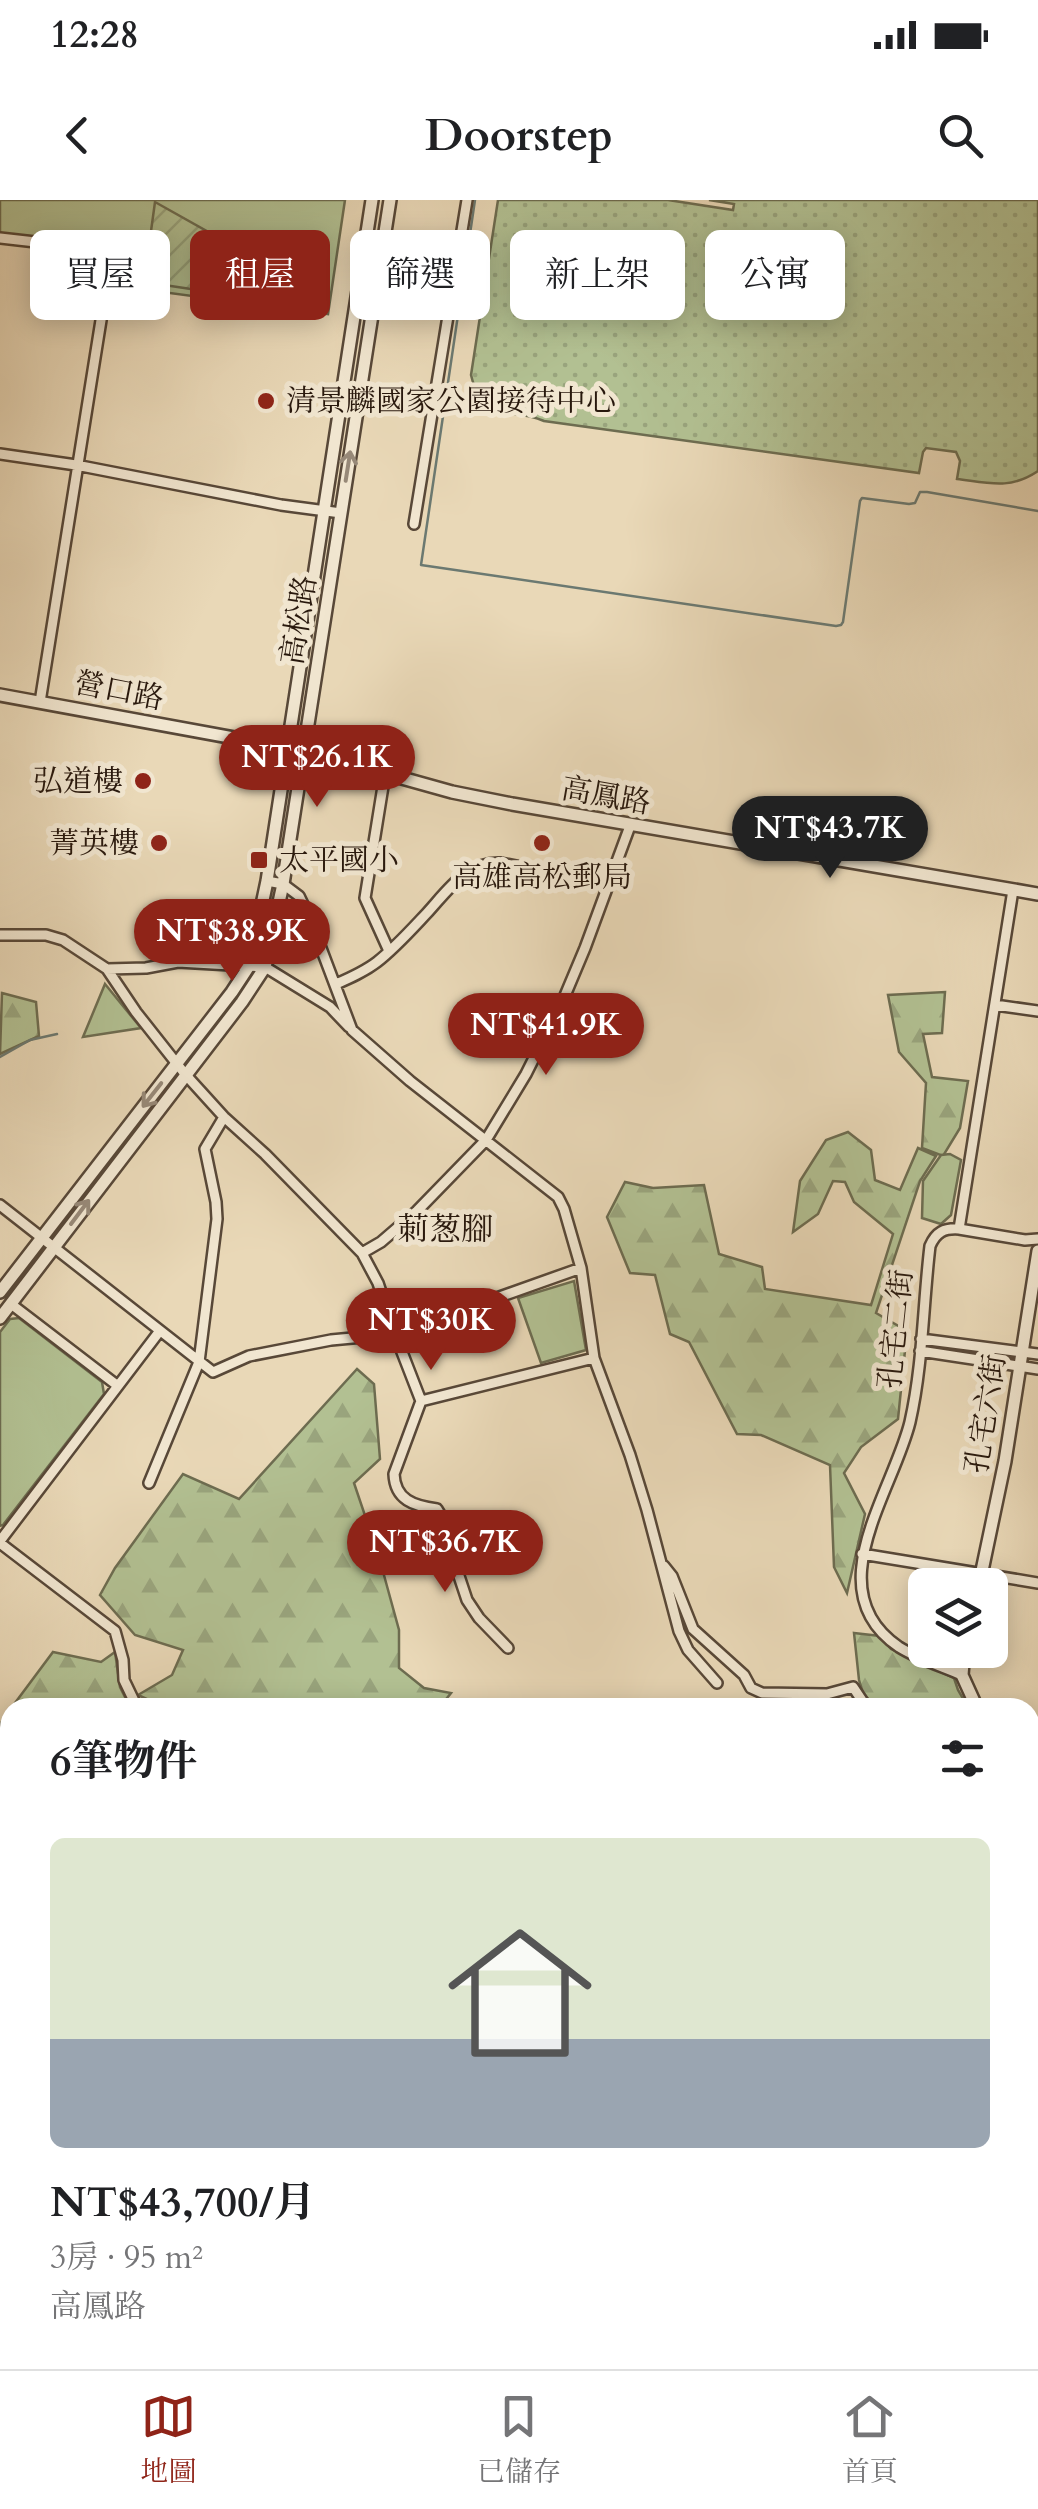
<!DOCTYPE html>
<html lang="zh-TW">
<head>
<meta charset="utf-8">
<style>
  :root { --surface:#fff; --page:#f2f2f2; --text:#202124; --muted:#757577; --line:#e0e0e0; --accent:#8f2418 }
  body { margin:0; font-family:Cardo,"Noto Serif TC",serif; background:var(--page); color:var(--text); height:100vh; display:flex; flex-direction:column; font-size:38px; white-space:nowrap }
  * { box-sizing:border-box; margin:0 }
  p { font-size:32px; color:var(--muted) }
  .icon { flex:none; width:55px; height:55px; fill:none; stroke:currentColor; stroke-width:2; stroke-linecap:round; stroke-linejoin:round }
  .map { position:relative; flex:1; overflow:hidden }
  .sheet { position:absolute; left:0px; top:1498px; width:1040px; height:672px; display:flex; flex-direction:column; background:var(--surface); border-radius:30px 30px 0 0; box-shadow:0 5px 25px #0003 }
  .sheet>* { flex:none }
  .top-card { position:absolute; left:30px; top:30px; width:980px; height:90px; display:flex; gap:20px }
  .tools { position:absolute; left:908px; top:1368px; display:grid; gap:20px }
  .tools a { display:grid; place-items:center; width:100px; height:100px; border-radius:15px; background:var(--surface); box-shadow:0 5px 25px #0003; font-size:50px }
  .price { position:absolute; translate:-50% -85px; padding:0 22px; border-radius:35px; background:var(--accent); color:#fff; font-size:32px; line-height:65px; filter:drop-shadow(0 2px 5px #0008) }
  .price::after { content:''; position:absolute; left:50%; top:60px; width:30px; height:22px; margin-left:-15px; background:inherit; clip-path:polygon(0 0,100% 0,50% 100%) }
  .price.active { background:#222; color:#fff }
  ul { padding:0; list-style:none }
  li { display:grid; align-content:center; gap:20px; height:530px; padding:0 50px }
  li+li { border-top:2px solid var(--line) }
  li span { display:grid; place-items:center; height:310px; border-radius:15px; color:#555 }
  li>.icon { margin-inline-start:auto }
  span .icon { width:180px; height:180px; fill:#fffc; stroke-width:1 }
  li b { font-size:42px }
  h2 { display:flex; justify-content:space-between; align-items:center; height:120px; padding:0 50px; font-size:42px }
  .tag { padding:0 35px; border-radius:15px; background:var(--surface); box-shadow:0 5px 25px #0003; font-size:35px; line-height:90px }
  .tag.active { background:var(--accent); color:#fff }
  .status { display:flex; justify-content:space-between; align-items:center; height:70px; padding:0 50px; background:var(--surface); direction:ltr }
  .status svg { height:28px; fill:currentColor }
  header { display:flex; justify-content:space-between; align-items:center; height:130px; padding:0 50px; background:var(--surface); font-size:45px; font-weight:700 }
  .menu { display:flex; justify-content:space-around; align-items:center; height:140px; border-top:2px solid var(--line); background:var(--surface); font-size:28px; color:var(--muted) }
  .menu a { display:grid; justify-items:center; gap:5px }
  .menu .active { color:var(--accent) }
  .map>svg:first-child { display:block }
</style>
</head>
<body>
<div class="status"><b>12:28</b><svg viewBox="0 0 49 12"><path d="M0 12V9h3v3zM5 12V6h3v6zM10 12V3h3v9zM15 12V0h3v12zM26 1h20v11H26zM47 4h2v5h-2z"/></svg></div>
<header><svg class="icon" aria-label="back" viewBox="0 0 24 24"><path d="M15 5l-7 7 7 7"/></svg>Doorstep<svg class="icon" aria-label="search" viewBox="0 0 24 24"><circle cx="10" cy="10" r="6"/><path d="M15 15l6 6"/></svg></header>
<div class="map">
<svg width="1038" height="2169" viewBox="0 0 1038 2169">
  <defs>
    <pattern id="grass-dots" width="8" height="8" patternUnits="userSpaceOnUse" patternTransform="scale(2.5)"><rect width="8" height="8" fill="#b2c092"/><path d="M2 2h.1M6 6h.1" fill="none" stroke="#99a47d" stroke-width="1.8" stroke-linecap="round"/></pattern>
    <pattern id="forest-firs" width="22" height="20" patternUnits="userSpaceOnUse" patternTransform="scale(2.5)"><rect width="22" height="20" fill="#b2c092"/><path d="M5 1l3.5 6h-7zM16 11l3.5 6h-7z" fill="#99a47d"/></pattern>
    <pattern id="cemetery-stones" width="16" height="16" patternUnits="userSpaceOnUse" patternTransform="scale(2.5)"><rect width="16" height="16" fill="#b2c092"/><path d="M2 7V4a2 2 0 0 1 4 0v3zM10 15v-3a2 2 0 0 1 4 0v3z" fill="#99a47d"/></pattern>
    <pattern id="garden-furrows" width="10" height="10" patternUnits="userSpaceOnUse" patternTransform="scale(2.5)"><rect width="10" height="10" fill="#b2c092"/><path d="M-1 1l2-2M0 10L10 0M9 11l2-2" fill="none" stroke="#99a47d"/></pattern>
  </defs>
  <rect width="100%" height="100%" fill="#e9d8b7"/>
  <filter id="stains"><feTurbulence type="fractalNoise" baseFrequency=".002" numOctaves="4"/><feColorMatrix values="0 0 0 0 .2 0 0 0 0 .09 0 0 0 0 .02 0 0 0 .5 -.17"/></filter>
  <radialGradient id="worn" r=".72"><stop offset=".6" stop-color="#630" stop-opacity="0"/><stop offset="1" stop-color="#630" stop-opacity=".3"/></radialGradient>
  <!-- grass -->
  <path fill="url(#grass-dots)" stroke="#6d6c50" stroke-width="2.5" d="M498 0H668L733 10 734 4 709 0H1038V271C1010 290 989 283 957 279L960 261 956 252 926 248 923 252 919 273 544 221C508 205 484 228 471 175Z"/>
  <!-- forest -->
  <path fill="url(#forest-firs)" stroke="#6d6c50" stroke-width="2.5" d="M945 792 942 833 923 834 932 877 968 881 960 928 943 956 922 948 926 883 899 852 888 795Z
    M2 793 36 802 39 836 0 854Z
    M848 932 871 950 875 980 900 990 918 948 936 956 920 981 876 1113 907 1131 898 1219 861 1247 844 1273 865 1314 847 1393 834 1367 830 1265 761 1235 737 1234 689 1142 670 1134 655 1075 630 1073 607 1017 625 982 653 988 704 985 719 1054 762 1067 765 1089 871 1105 893 1034 854 1002 845 982 833 981 818 1014 793 1032 800 981 826 940Z
    M357 1169 374 1184 380 1259 354 1283 379 1357 399 1430V1468L424 1488 451 1493 439 1508H166L138 1495 172 1475 183 1450 135 1435 100 1395 115 1368 183 1274 239 1299Z
    M854 1433 880 1436 891 1449 954 1478 958 1490 968 1507H880L864 1496 859 1480Z
    M53 1452 101 1462 115 1452 120 1487 130 1507H12Z
    M10 1511V1780L0 1770V1524Z
    M10 1789V2160H377L378 2169H0V1792Z
    M1030 1890 1038 1893V2169H1017L1013 2160H1030Z
    M508 2160H594L592 2169H504Z
    M621 2160H914L911 2169H618Z"/>
  <!-- cemetery -->
  <path fill="url(#cemetery-stones)" stroke="#6d6c50" stroke-width="2.5" d="M1038 1648V1838L1030 1829V1650Z"/>
  <!-- park -->
  <path fill="#b2c092" stroke="#6d6c50" stroke-width="2.5" d="M0 0H345L328 114 117 86 121 53 0 38Z
    M105 784 141 828 83 837Z
    M950 954 961 960 951 1015 941 1024 922 1018 923 981 941 955Z
    M574 1081 586 1150 541 1163 518 1098Z
    M19 1118 102 1182 104 1194 3 1325 0 1326V1132L10 1119Z"/>
  <!-- garden -->
  <path fill="url(#garden-furrows)" stroke="#6d6c50" stroke-width="2.5" d="M155 2 219 38 211 92 144 82Z"/>
  <g fill="none" stroke-linecap="round" stroke-linejoin="round">
    <!-- stream -->
    <path stroke="#6b7971" stroke-width="2.5" d="M475 0 421 365 836 426 841 425 843 422 860 301 862 298 909 304 915 303 920 292H927L1038 311
      M0 857 30 840 57 834"/>
    <!-- minor casing -->
    <g stroke="#584838" stroke-width="14">
      <path id="minor" d="M0 38 97 49 107 55 110 64 40 502
        M0 254 76 265 281 305 341 313
        M414 324 467 0
        M385 574 365 698 389 751
        M267 681 283 684 299 696 310 719 352 830 410 881 558 997 564 1009 581 1068 594 1158 630 1255 647 1310 679 1431 688 1450 717 1483
        M0 735H46L63 740 107 769 136 812 185 874 224 917 265 954 362 1053 378 1083 395 1134 421 1201 394 1274C395 1300 414 1306 437 1309L452 1334 459 1376 467 1400 479 1418 508 1448
        M107 769 146 768 178 762 265 767 330 807 349 827
        M336 784C350 778 364 772 377 762 395 748 411 730 427 713 448 690 467 661 501 663L608 684
        M995 805 1038 811
        M0 1005 213 1172 249 1156 331 1140 395 1134 581 1068
        M959 1029 1025 1040 1038 1039
        M362 1053 381 1042 417 1011 486 940 526 874 564 798 585 748 630 626
        M11 1104 118 1186
        M921 1139 1038 1154
        M920 1151 1038 1169
        M421 1201 594 1158
        M149 1283 199 1162 217 1019 216 1002 205 949 224 917
        M0 1341 159 1132
        M0 1343 115 1431 123 1460 124 1480 135 1503 144 1508
        M862 1354 1038 1383
        M664 1366 672 1376 693 1429 744 1475 751 1488 762 1493 827 1494 853 1487 867 1508
        M962 1475C941 1466 918 1459 899 1447 816 1391 893 1292 910 1222 923 1165 923 1104 930 1046 936 1032 944 1028 959 1029L1013 690
        M1030 1563 1038 1558
        M1030 1846 1038 1850
        M606 2169 608 2160
        M925 2169 927 2160"/>
    </g>
    <!-- tertiary casing -->
    <g stroke="#584838" stroke-width="16">
      <path id="tertiary" d="M0 495 305 551 452 592 512 604 1038 694
        M0 1092 232 792 249 766 267 681 372 0
        M0 1118 242 802 265 767 283 684 390 0
        M979 1385 1005 1261 1038 1051
        M964 1450 962 1475 977 1508
        M1030 1612 1038 1626"/>
    </g>
    <!-- minor -->
    <use href="#minor" stroke="#f1e6d0" stroke-width="9"/>
    <!-- tertiary -->
    <use href="#tertiary" stroke="#f1e6d0" stroke-width="11"/>
  </g>
  <!-- one-way arrows -->
  <defs><path id="oneway-shaft" d="M-6 0H5M1.5-3L5.5 0L1.5 3" fill="none" stroke-width="1.6" stroke-linecap="round" stroke-linejoin="round" transform="scale(2.5)"/></defs>
  <g stroke="#978978">
    <use href="#oneway-shaft" transform="translate(348 266) rotate(-81)"/>
    <use href="#oneway-shaft" transform="translate(152 895) rotate(128)"/>
    <use href="#oneway-shaft" transform="translate(80 1012) rotate(-53)"/>
  </g>
  <!-- markers -->
  <g fill="#8f2418" stroke="#f1e6d0" stroke-width="4">
    <circle cx="266" cy="201" r="10"/>
    <circle cx="143" cy="581" r="10"/>
    <circle cx="159" cy="643" r="10"/>
    <circle cx="542" cy="643" r="10"/>
    <rect x="249" y="650" width="20" height="20" rx="5"/>
  </g>
  <g text-anchor="middle" dominant-baseline="central" stroke-width="10" stroke-linejoin="round" paint-order="stroke">
    <!-- poi labels -->
    <g font-size="30" fill="#28180d" stroke="#f1e6d0" text-anchor="start">
      <text x="286" y="201">清景麟國家公園接待中心</text>
      <text x="123" y="581" text-anchor="end">弘道樓</text>
      <text x="139" y="643" text-anchor="end">菁英樓</text>
      <text x="279" y="660">太平國小</text>
      <text x="542" y="677" text-anchor="middle">高雄高松郵局</text>
    </g>
    <!-- street labels -->
    <g font-size="30" fill="#28180d" stroke="#f1e6d0">
      <text transform="translate(299 420) rotate(-81)">高松路</text>
      <text transform="translate(119 491) rotate(11)">營口路</text>
      <text transform="translate(606 596) rotate(10)">高鳳路</text>
      <text transform="translate(896 1129) rotate(-84)">孔宅二街</text>
      <text transform="translate(986 1214) rotate(-81)">孔宅六街</text>
    </g>
    <!-- neighbourhood labels -->
    <g font-size="32" fill="#28180d" stroke="#f1e6d0">
      <text x="445" y="1030">莿葱腳</text>
    </g>
  </g>
  <rect width="100%" height="100%" filter="url(#stains)"/>
  <rect width="100%" height="100%" fill="url(#worn)"/>
</svg>
<div class="tools">
<a><svg class="icon" aria-label="layers" viewBox="0 0 24 24"><path d="M12 4l9 5-9 5-9-5zM3 14l9 5 9-5"/></svg></a>
</div>
<b class="price" style="left:317px;top:610px">NT$26.1K</b>
<b class="price active" style="left:830px;top:681px">NT$43.7K</b>
<b class="price" style="left:232px;top:784px">NT$38.9K</b>
<b class="price" style="left:546px;top:878px">NT$41.9K</b>
<b class="price" style="left:431px;top:1173px">NT$30K</b>
<b class="price" style="left:445px;top:1395px">NT$36.7K</b>
<div class="top-card">
<a class="tag">買屋</a>
<a class="tag active">租屋</a>
<a class="tag">篩選</a>
<a class="tag">新上架</a>
<a class="tag">公寓</a>
</div>
<section class="sheet">
<h2>6筆物件<svg class="icon" aria-label="filters" viewBox="0 0 24 24"><path d="M4 7h16M4 17h16"/><circle cx="9" cy="7" r="2"/><circle cx="15" cy="17" r="2"/></svg></h2>
<ul>
<li><span style="background:linear-gradient(#dfe7d0 65%,#9aa5b1 0)"><svg class="icon" aria-label="home" viewBox="0 0 24 24"><path d="M3 11l9-7 9 7M6 9v11h12V9"/></svg></span><div><b>NT$43,700/月</b><p>3房 · 95 m²</p><p>高鳳路</p></div></li>
</ul>
</section>
</div>
<nav class="menu">
<a class="active"><svg class="icon" aria-label="map" viewBox="0 0 24 24"><path d="M3 6l6-2 6 2 6-2v14l-6 2-6-2-6 2zM9 4v14M15 6v14"/></svg>地圖</a>
<a><svg class="icon" aria-label="saved" viewBox="0 0 24 24"><path d="M7 4h10v16l-5-4-5 4z"/></svg>已儲存</a>
<a><svg class="icon" aria-label="home" viewBox="0 0 24 24"><path d="M3 11l9-7 9 7M6 9v11h12V9"/></svg>首頁</a>
</nav>
</body>
</html>
